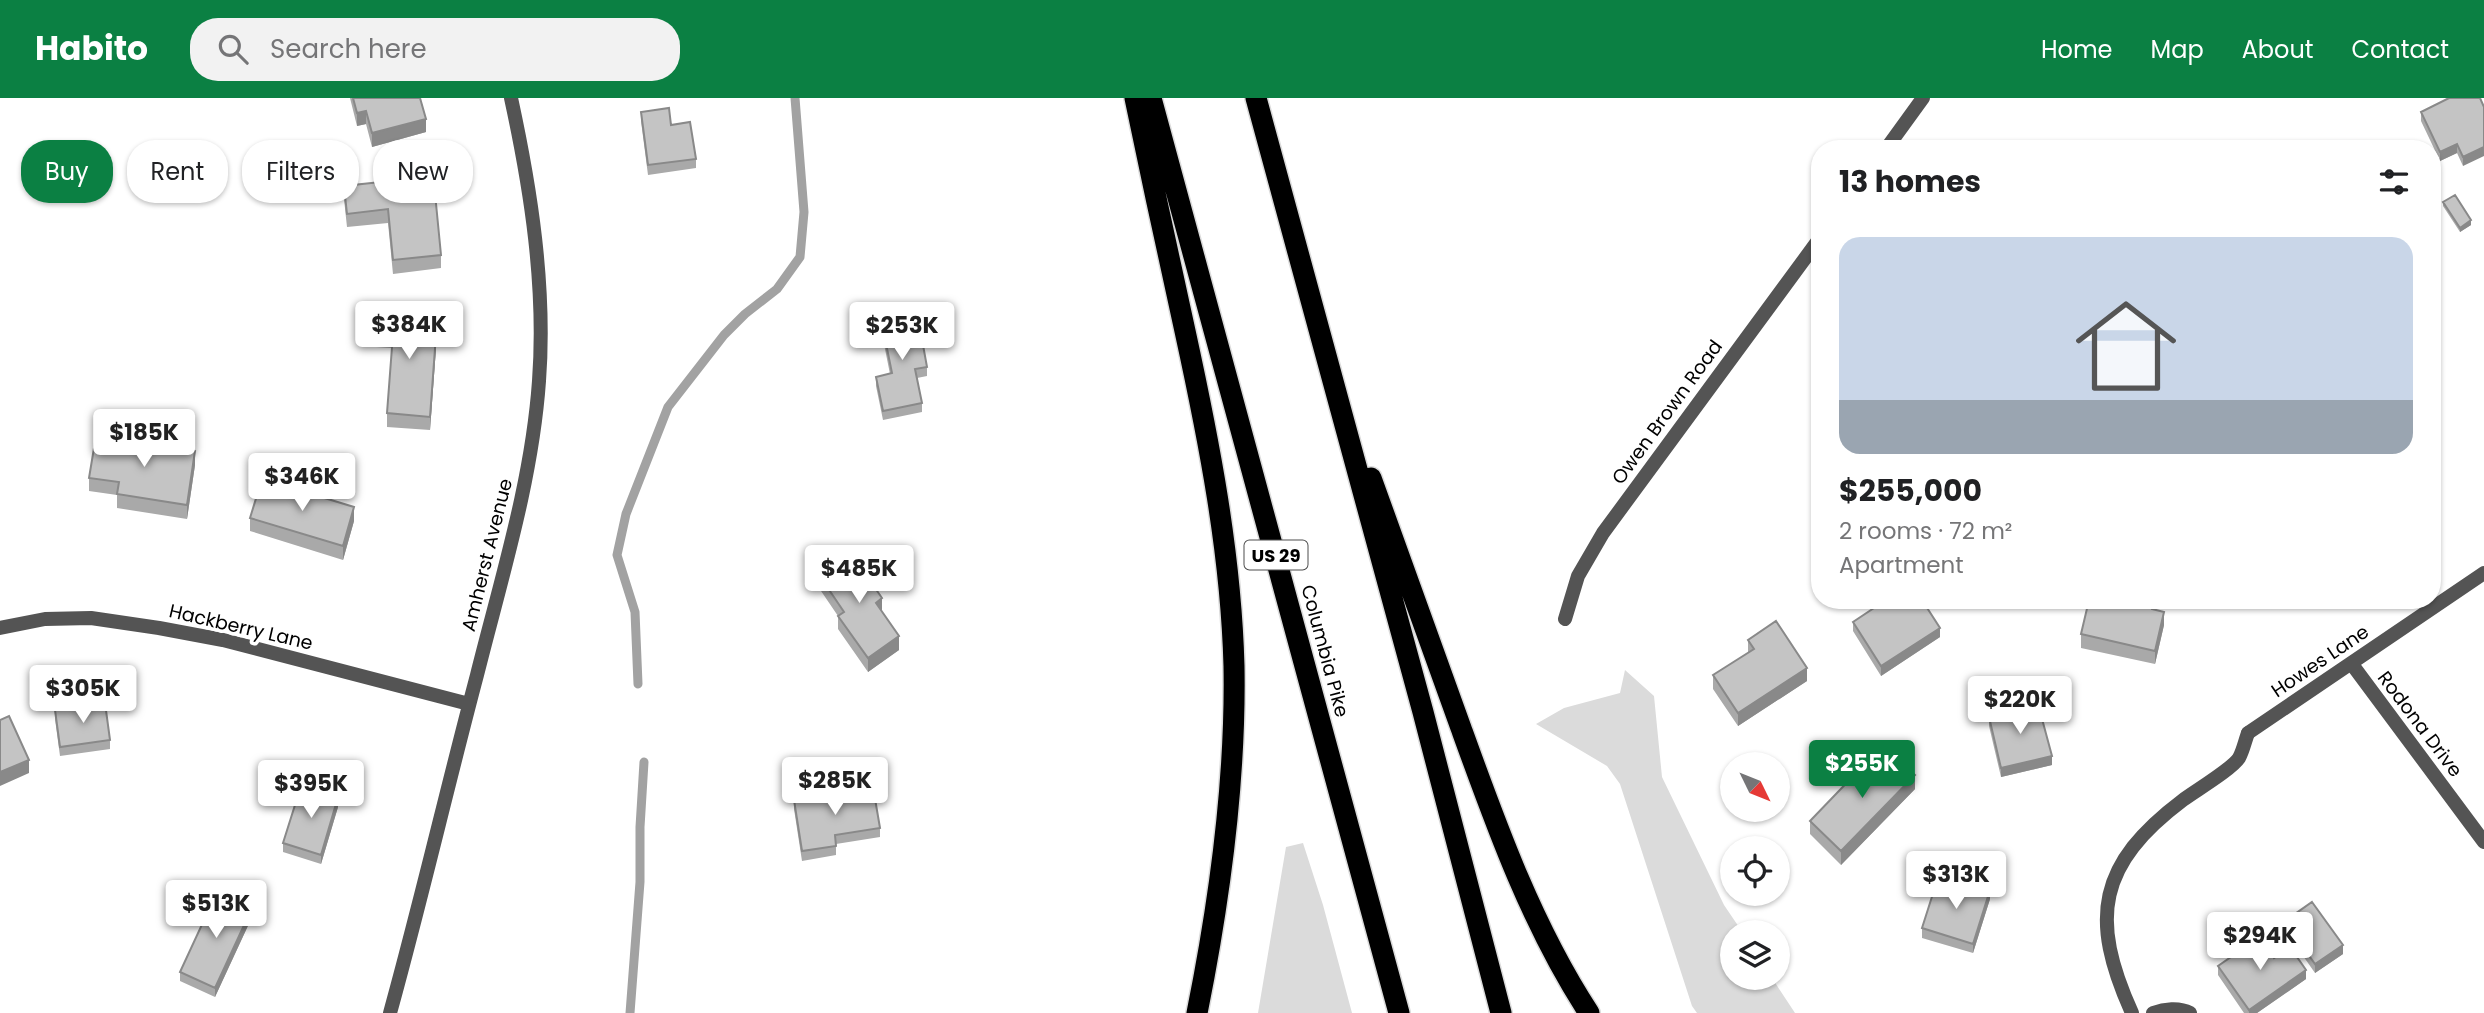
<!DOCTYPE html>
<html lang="en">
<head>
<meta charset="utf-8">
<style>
  :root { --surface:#fff; --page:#f2f2f2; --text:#202124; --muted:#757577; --line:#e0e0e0; --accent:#0b8043 }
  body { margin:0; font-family:Poppins,sans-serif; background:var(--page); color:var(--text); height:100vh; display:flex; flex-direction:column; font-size:26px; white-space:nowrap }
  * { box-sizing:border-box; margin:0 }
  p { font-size:23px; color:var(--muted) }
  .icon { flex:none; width:38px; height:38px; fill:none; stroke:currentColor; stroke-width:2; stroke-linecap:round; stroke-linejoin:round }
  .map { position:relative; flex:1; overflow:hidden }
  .panel { position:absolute; left:1811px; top:42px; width:630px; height:469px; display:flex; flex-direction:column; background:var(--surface); border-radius:28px; box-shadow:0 2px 5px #0004 }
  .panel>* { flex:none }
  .banner { position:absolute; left:21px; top:42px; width:665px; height:63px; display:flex; gap:14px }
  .needle { width:46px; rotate:133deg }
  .controls { position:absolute; left:1720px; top:654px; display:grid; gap:14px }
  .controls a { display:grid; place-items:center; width:70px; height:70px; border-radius:50%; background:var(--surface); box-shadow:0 2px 5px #0004; font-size:35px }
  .price { position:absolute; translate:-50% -60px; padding:0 16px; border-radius:7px; background:#fff; color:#222; font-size:23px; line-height:46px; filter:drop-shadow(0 2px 4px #0008) }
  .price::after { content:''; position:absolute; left:50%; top:42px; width:21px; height:16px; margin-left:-10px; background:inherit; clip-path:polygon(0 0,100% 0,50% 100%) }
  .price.on { background:var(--accent); color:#fff }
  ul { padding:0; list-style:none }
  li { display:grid; align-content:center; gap:14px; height:371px; padding:0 28px }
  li+li { border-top:2px solid var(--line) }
  li span { display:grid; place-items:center; height:217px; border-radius:21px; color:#555 }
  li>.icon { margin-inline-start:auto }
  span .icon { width:126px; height:126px; fill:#fffc; stroke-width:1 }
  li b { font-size:30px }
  h2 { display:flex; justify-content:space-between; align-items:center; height:84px; padding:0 28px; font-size:30px }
  .chip { padding:0 24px; border-radius:28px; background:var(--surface); box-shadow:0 2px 5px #0004; font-size:24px; line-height:63px }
  .chip.on { background:var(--accent); color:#fff }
  header { display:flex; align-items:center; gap:42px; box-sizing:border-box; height:98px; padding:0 35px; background:var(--accent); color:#fff }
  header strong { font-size:33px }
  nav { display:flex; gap:38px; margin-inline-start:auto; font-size:24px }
  .search { width:490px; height:63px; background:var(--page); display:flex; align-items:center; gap:18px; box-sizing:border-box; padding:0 24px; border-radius:28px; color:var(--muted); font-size:26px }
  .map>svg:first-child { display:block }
</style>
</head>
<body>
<header>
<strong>Habito</strong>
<div class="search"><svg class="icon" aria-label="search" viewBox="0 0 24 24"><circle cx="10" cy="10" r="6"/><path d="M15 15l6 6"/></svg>Search here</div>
<nav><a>Home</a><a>Map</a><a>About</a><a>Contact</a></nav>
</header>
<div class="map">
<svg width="2484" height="915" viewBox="0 0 2484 915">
  <rect width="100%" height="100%" fill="#fff"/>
  <!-- green -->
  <path fill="#dbdbdb" d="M1625 572 1654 598 1662 679 1724 807 1743 835H1732V880H1772L1795 915H1697L1692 908 1620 686 1607 668 1536 626 1564 610 1620 595Z
    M1303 745 1323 807 1352 915H1258L1286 749Z"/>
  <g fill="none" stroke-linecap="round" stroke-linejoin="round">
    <!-- stream -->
    <path stroke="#a2a2a2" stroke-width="9" d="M638 586 635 514 617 457 626 416 668 309 724 237 745 216 777 191 800 159 804 114 795 0
      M630 915 640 784V729L644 664"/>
    <!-- motorway casing -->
    <g stroke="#dbdbdb" stroke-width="24">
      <path id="motorway" d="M1135 0C1151 78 1168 155 1185 233 1209 343 1231 455 1234 568 1236 684 1220 801 1197 915
        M1151 0 1399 915
        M1256 0 1423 614 1501 915
        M1371 380C1401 463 1431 546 1461 630 1496 727 1532 828 1589 915"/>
    </g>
    <!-- service -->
    <path stroke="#545454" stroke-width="14" d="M2132 915C2089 820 2098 766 2183 702 2195 693 2232 671 2239 660 2243 653 2245 643 2248 635
      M2153 915C2164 911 2179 909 2190 915"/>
    <!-- minor -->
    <path stroke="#545454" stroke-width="14" d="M1886 51 1923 0
      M1565 521 1578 478 1603 435 1820 140
      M0 530 45 521 91 520 159 530 223 542 469 606
      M2351 565 2484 744
      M2248 635 2484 475
      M390 915C421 803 447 690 477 577 501 481 532 383 539 283 546 189 531 92 511 0"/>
    <!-- motorway -->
    <use href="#motorway" stroke="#000" stroke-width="21"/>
  </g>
  <!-- wall -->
  <path fill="#a9a9a9" d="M350 0H420L426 34 372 49 366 26 357 28Z
    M2480 0 2463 68 2457 55 2440 63 2421 23V14Z
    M641 14 671 27 696 61V70L648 77 641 23Z
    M344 88H408L441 157V170L393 176 388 125 347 129 344 101Z
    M2443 104 2471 127 2460 134 2443 108Z
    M406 221 437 236 430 332 387 329V315L392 250 376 249V235Z
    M881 221 927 269V278L917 280 922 305V314L883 322 876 288V279L890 276 881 231Z
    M195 367 187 421 117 410V397L89 393V380Z
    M250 420 354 423 343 462 250 433Z
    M819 477 882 514 899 552 868 574 838 531V518L819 490Z
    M2156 502 2154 511 2164 527 2155 566 2081 550V536Z
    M1853 524 1940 539 1881 578 1853 533Z
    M1748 542 1807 583 1738 628 1713 591V577L1748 555Z
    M55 612 110 642V651L60 658 55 621Z
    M1989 619 2052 667 2001 679 1989 628Z
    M1867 676 1915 691 1841 767 1810 736V723Z
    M794 702 880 730V739L836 746V757L802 763 794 711Z
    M338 709 321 766 283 754V745Z
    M1990 801 1973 855 1922 840V830Z
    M252 819 215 899 180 883V874Z
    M2285 823 2343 856 2315 875 2285 832Z
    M2274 860 2306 881 2257 915H2244L2218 877V868Z"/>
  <!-- shaded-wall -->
  <path fill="#898989" d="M366 13V26L357 28V15Z
    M426 21V34L372 49V35Z
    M2457 46V55L2440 63V54Z
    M2484 49V58L2463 68V59Z
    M2471 122V127L2460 134V130Z
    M437 223V236L430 332V319Z
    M195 353V367L187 421V407Z
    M354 409V423L343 462V448Z
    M882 500V513L876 505Z
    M2153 502H2156L2152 524V511Z
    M2164 514V527L2155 566V553Z
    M1940 530V539L1881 578V568Z
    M899 538V552L868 574V560Z
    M1807 570V583L1738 628V615Z
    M2052 658V667L2001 679V670Z
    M29 662V675L0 688V674Z
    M1915 677V691L1841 767V753Z
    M338 699V709L321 766V757Z
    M1990 792V801L1973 855V846Z
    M252 810V819L215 899V890Z
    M2343 847V856L2315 875V866Z
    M2306 872V881L2257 915H2249V912Z"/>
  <!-- building -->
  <path fill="#c4c4c4" stroke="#898989" stroke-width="2" d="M353 0H420L426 21 372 35 366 13 357 15Z
    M2449 0H2480L2484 9V49L2463 59 2457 46 2440 54 2421 14Z
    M669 10 671 27 690 24 696 61 648 67 641 14Z
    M408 81V88L434 85 441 157 393 162 388 111 347 116 344 88Z
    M2455 97 2471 122 2460 130 2443 104Z
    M379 208 406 210 405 220 437 223 430 319 387 315 393 236 376 235Z
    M917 214 927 269 915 271 922 305 883 313 876 279 892 275 881 221Z
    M96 338 195 353 187 407 117 396 119 384 89 380Z
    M262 381 354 409 343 448 250 420Z
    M850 454 882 500 876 505 899 538 868 560 838 518 844 514 819 477Z
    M1886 502H1922L1940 530 1881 568 1853 524Z
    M2089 502H2153L2152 511 2164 514 2155 553 2081 536Z
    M1776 523 1807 570 1738 615 1713 577 1754 551 1748 542Z
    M105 605 110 642 60 649 55 612Z
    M2038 606 2052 658 2001 670 1989 619Z
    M9 618 29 662 0 674V622Z
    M1890 653 1915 677 1841 753 1810 723 1861 670 1867 676Z
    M301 688 338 699 321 757 283 745Z
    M873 689 880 730 835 737 836 748 802 753 794 702Z
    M1937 783 1960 790 1962 784 1990 792 1973 846 1922 830Z
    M217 794 252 810 215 890 180 874Z
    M2312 804 2343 847 2315 866 2285 823Z
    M2260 839 2274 860 2290 849 2306 872 2249 912 2218 868Z"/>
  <g text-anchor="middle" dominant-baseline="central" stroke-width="7" stroke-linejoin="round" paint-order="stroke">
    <!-- shield labels -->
    <rect fill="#fff" stroke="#4c4c4c" stroke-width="2" x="1244.5" y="442.5" width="63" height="29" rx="5"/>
    <g font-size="18" font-weight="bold" fill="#000">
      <text x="1276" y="457">US 29</text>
    </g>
    <!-- street labels -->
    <g font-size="19" fill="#000" stroke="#fff">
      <text transform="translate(1667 314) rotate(-54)">Owen Brown Road</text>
      <text transform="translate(487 457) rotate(-76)">Amherst Avenue</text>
      <text transform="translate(241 529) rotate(13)">Hackberry Lane</text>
      <text transform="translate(1325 553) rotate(75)">Columbia Pike</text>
      <text transform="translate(2320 563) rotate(-34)">Howes Lane</text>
      <text transform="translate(2420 626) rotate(53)">Rodona Drive</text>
    </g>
  </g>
</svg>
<div class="controls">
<a><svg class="needle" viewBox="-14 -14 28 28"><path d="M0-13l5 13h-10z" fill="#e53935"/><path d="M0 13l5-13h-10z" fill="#757577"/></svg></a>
<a><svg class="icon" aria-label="locate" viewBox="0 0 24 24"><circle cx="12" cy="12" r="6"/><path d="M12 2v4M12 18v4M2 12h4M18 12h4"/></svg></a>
<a><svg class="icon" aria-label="layers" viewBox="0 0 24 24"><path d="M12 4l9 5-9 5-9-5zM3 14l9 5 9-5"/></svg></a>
</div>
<b class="price" style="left:409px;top:263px">$384K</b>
<b class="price" style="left:902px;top:264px">$253K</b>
<b class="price" style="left:144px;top:371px">$185K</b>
<b class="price" style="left:302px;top:415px">$346K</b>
<b class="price" style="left:859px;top:507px">$485K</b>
<b class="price" style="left:83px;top:627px">$305K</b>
<b class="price" style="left:2020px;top:638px">$220K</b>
<b class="price on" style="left:1862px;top:702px">$255K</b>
<b class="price" style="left:835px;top:719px">$285K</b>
<b class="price" style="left:311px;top:722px">$395K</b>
<b class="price" style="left:1956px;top:813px">$313K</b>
<b class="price" style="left:216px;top:842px">$513K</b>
<b class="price" style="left:2260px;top:874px">$294K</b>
<div class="banner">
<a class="chip on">Buy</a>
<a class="chip">Rent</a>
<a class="chip">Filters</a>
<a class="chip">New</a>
</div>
<section class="panel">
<h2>13 homes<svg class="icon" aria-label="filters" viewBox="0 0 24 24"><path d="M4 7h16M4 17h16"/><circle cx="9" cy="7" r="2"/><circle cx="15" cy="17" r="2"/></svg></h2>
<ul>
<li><span style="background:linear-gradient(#c9d6e8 75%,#9aa5b1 0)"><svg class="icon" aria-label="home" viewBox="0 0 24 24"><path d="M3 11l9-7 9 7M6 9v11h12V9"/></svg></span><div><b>$255,000</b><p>2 rooms · 72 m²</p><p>Apartment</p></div></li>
</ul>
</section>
</div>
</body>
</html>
